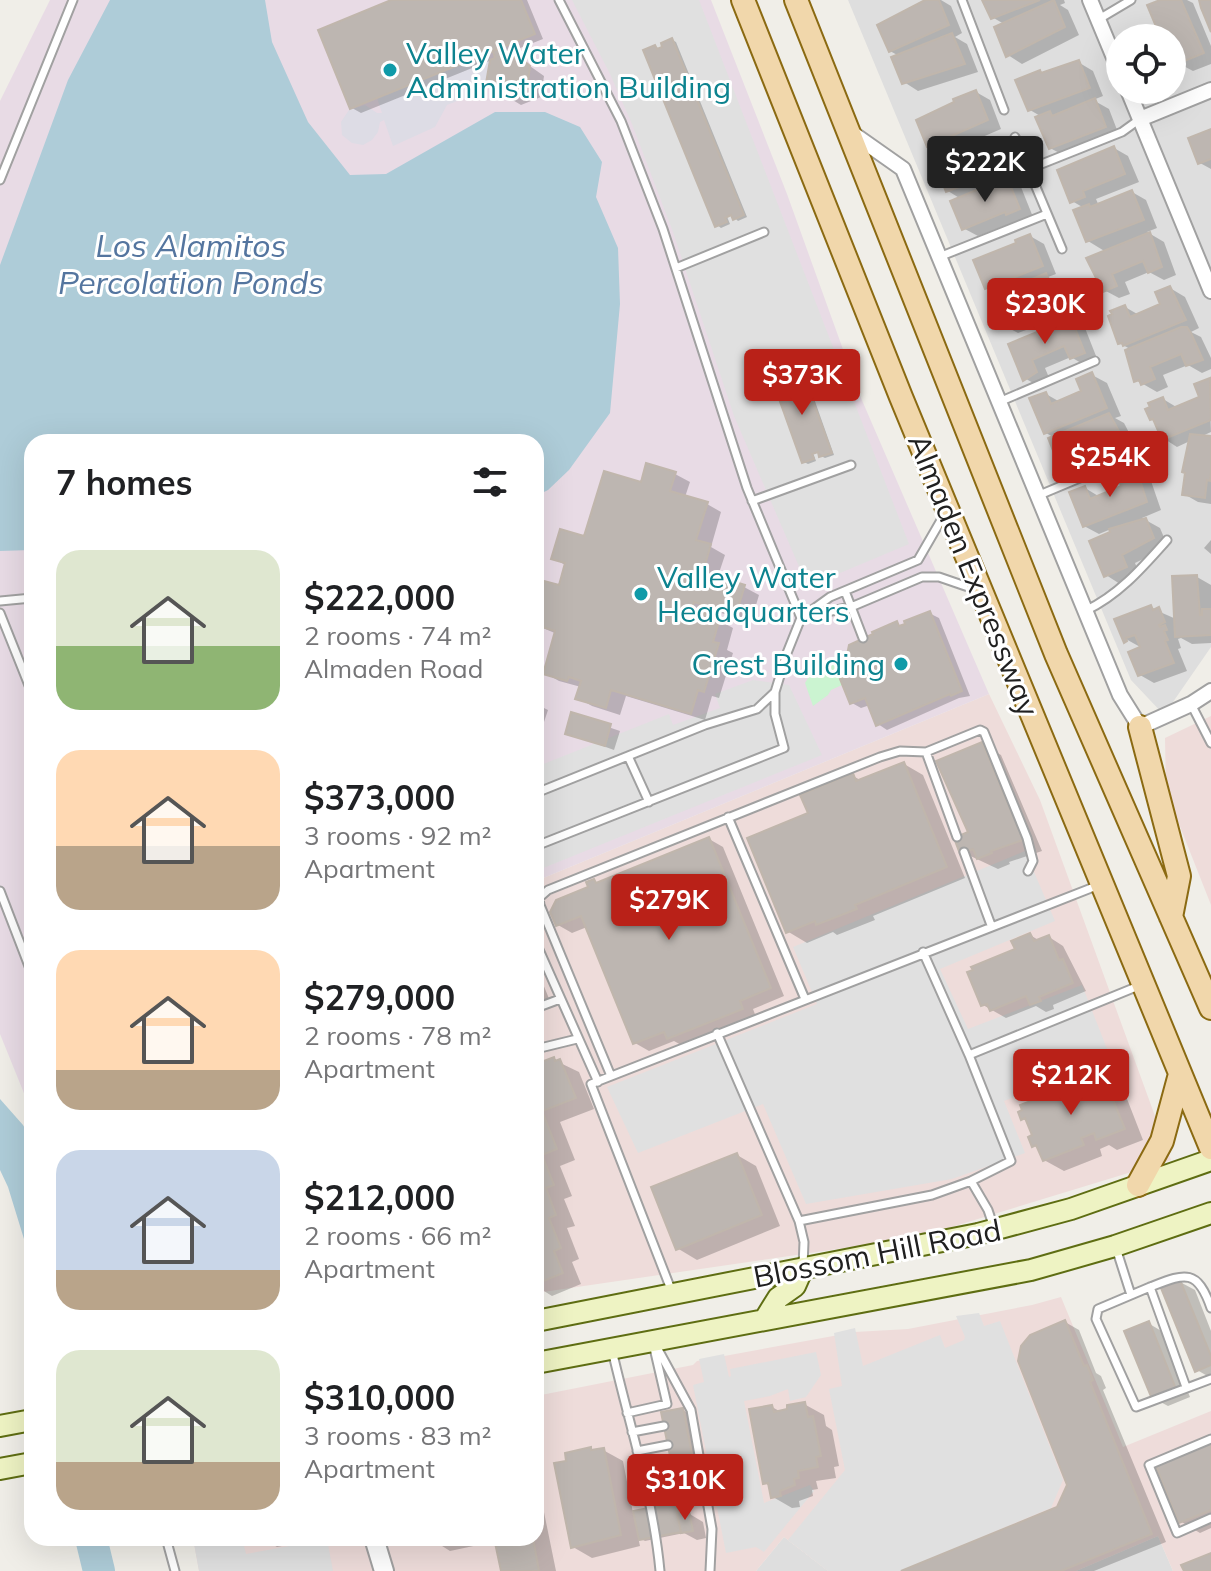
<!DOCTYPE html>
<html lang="en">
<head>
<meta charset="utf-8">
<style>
  :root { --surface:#fff; --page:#f6f6f6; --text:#202124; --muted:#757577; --accent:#b92118 }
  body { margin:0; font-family:Mulish,sans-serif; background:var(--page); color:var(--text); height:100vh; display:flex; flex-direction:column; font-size:30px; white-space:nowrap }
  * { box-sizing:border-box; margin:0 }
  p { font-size:26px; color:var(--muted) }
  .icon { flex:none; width:44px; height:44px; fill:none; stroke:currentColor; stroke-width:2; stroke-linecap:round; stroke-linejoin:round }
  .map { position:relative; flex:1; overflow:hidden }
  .sheet { position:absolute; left:24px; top:434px; width:520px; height:1112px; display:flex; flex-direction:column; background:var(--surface); border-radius:24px; box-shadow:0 8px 32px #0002 }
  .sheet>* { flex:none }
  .controls { position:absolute; left:1106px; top:24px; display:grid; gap:16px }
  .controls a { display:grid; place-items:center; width:80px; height:80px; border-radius:50%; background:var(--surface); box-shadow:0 8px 32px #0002; font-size:40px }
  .price { position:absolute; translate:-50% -68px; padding:0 18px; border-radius:8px; background:var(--accent); color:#fff; font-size:26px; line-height:52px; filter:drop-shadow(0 2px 4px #0008) }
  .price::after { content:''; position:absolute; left:50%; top:48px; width:24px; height:18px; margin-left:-12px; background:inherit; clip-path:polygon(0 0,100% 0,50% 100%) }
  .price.current { background:#222; color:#fff }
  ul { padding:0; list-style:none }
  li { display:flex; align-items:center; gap:24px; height:200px; padding:0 32px }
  li span { display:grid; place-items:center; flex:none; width:224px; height:160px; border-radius:24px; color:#555 }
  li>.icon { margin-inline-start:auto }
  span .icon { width:96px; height:96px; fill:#fffc; stroke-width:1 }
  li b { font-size:34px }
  h2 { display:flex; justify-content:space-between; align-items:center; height:96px; padding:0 32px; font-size:34px }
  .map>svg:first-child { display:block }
</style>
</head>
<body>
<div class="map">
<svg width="1211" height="1571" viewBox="0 0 1211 1571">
  <rect width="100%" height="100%" fill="#f0eee8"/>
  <!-- residential -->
  <path fill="#dedede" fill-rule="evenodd" d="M848 0H1211V647L1164 715 1131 680ZM1120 38H1172V90H1120Z
    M1158 1536 1173 1571H1076Z
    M784 1537 828 1571H756Z"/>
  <!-- commercial -->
  <path fill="#eedcda" d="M989 694 1040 800 1171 1160 919 1237 536 1293V881Z
    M1211 716V905L1166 791 1165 738Z
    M1061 1297 1123 1447 1211 1411V1571H1173L1158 1536 1076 1571H828L784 1537 756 1571H199L193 1538H536V1396L693 1365 697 1361 855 1332 908 1329 1032 1305Z"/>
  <!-- industrial -->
  <path fill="#e8dbe5" d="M50 0H711L787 194 858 391 989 694 536 881V442H32V1113L0 1034V101Z"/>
  <!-- park -->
  <path fill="#cbf4d1" d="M842 653 852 674 840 679 842 685 831 690 828 695 813 706 805 683 816 665Z"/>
  <!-- parking -->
  <path fill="#e0e0e0" d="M572 0H699L909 544 821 581 804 578 734 416 673 232 632 124 610 74Z
    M753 680 789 685 822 755 536 871V767L669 714 673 725 720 708 715 694Z
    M1025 851 1055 921 940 969 968 1029 1082 985 1111 1059 1004 1101 1025 1153 952 1179 806 1204 763 1104 638 1153 607 1087 817 1004 793 947Z
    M979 1313 984 1326 1000 1321 1063 1480 1051 1508 900 1571H828L788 1540 845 1470 829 1389 842 1386 834 1333 855 1328 863 1366 940 1335 945 1348 964 1340 965 1337 956 1316Z
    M816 1352 821 1375 806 1397 790 1401 788 1389 770 1396 744 1401 764 1503 810 1485 814 1491 764 1552 756 1547 726 1553 693 1385 704 1382 699 1359 724 1354 729 1377 731 1376 730 1369Z
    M193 1538H242L246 1554 327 1539 333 1571H199Z"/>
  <!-- plaza -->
  <path fill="#dddce5" d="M488 53 490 60 485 90 447 105 435 127 393 146 384 120 380 122 378 132 372 140 363 145 352 143 342 135 341 122 349 110 365 105 377 113H382L377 98Z"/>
  <!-- water -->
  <path fill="#aeccd8" d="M110 0H265L272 42 308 122 350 175 386 174 495 112H545L580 127 602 162 596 197 618 248 620 304 610 413 569 470 548 490 536 496V442H32V550L0 551V265L68 80Z
    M0 1099 23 1125 32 1141V1265L8 1187 0 1170Z"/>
  <!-- shadow -->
  <path fill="#0003" d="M396 0H527L543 39 510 52 544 76 541 97 521 105 506 96 492 60 361 113 352 108Z
    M932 0H941L951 6 962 33 955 37 967 44 978 72 918 91 904 82 899 56 890 51Z
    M985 0H1064L1065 3 1060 5 1068 10 1079 35 1022 64 1008 55 1004 24 992 17Z
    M1166 0H1187L1193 3 1211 46V64L1193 71 1178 63 1172 49V38H1167L1164 31 1159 28Z
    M672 40 676 42 747 217 738 221 735 218Z
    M655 47 659 49 730 224 721 228 717 225Z
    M1078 62 1093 71 1103 96 1093 100 1109 109 1119 135 1065 156 1050 148 1042 117 1030 110 1040 72 1044 74Z
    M976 92 990 100 1001 129 943 154 929 146Z
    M1211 131V169L1200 163Z
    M991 140 1005 148 1017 178 1010 181 1021 187 1033 217 1022 222 1019 220 978 236 963 228 961 199 948 191Z
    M1114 148 1128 156 1139 182 1096 199 1099 206 1132 192 1146 200 1157 228 1147 232 1164 242 1176 275 1164 280 1149 272 1125 282 1130 294 1119 298 1104 290 1106 252 1088 241 1084 208 1072 201Z
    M1030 236 1044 244 1056 274 1048 277 1060 284 1072 313 1018 333 1003 325 1000 295 987 287 1019 244Z
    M1170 288 1185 297 1199 328 1191 332 1201 337 1211 358V369L1202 373 1188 365 1163 375 1168 387 1157 392 1136 380 1132 350 1119 343 1125 307 1139 315 1163 306Z
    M1071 320 1085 328 1098 361 1086 366 1071 357 1045 368 1050 380 1038 386 1023 377 1010 345Z
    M802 373 806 376 834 455 825 458 821 456Z
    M1092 375 1107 383 1121 416 1115 418 1124 423 1138 450 1134 451 1136 457 1124 462 1110 454 1084 464 1089 476 1078 480 1064 472 1055 438 1046 433V394L1060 402 1084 393Z
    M784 380 788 382 816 461 808 464 804 462Z
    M1209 380 1211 432 1200 437 1211 438V504L1198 502 1184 494 1190 441 1177 447 1163 438 1156 421 1151 419 1163 399 1178 408 1202 398Z
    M1131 469 1151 481 1161 510 1142 518 1160 528 1168 547 1135 563 1140 575 1120 584 1106 575 1111 529 1099 534 1084 526 1085 488 1100 497 1124 487Z
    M675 474 690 482 685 497 707 504 721 512 711 547 725 555 717 579 744 587 759 595 751 622 708 609 707 614 733 628 727 650 733 653 719 698 712 696 705 720 626 696 620 715 592 706 578 698 581 687 559 681 545 673 557 634 536 625V615L560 588 567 566 553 558 585 539 642 484Z
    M1211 540V554L1204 548Z
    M1197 577 1211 585V643L1192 644 1181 638 1178 639 1181 648 1178 649 1187 671 1154 683 1140 675 1142 648 1124 638 1151 608 1176 619Z
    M929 613 939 618 970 696 959 698 887 730 878 724 870 705 861 708 852 703 857 674 897 624 903 627Z
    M536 704 548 710 542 728 536 726Z
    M573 715 620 731 614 750 567 733Z
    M982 744 1001 755 1042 851 1009 862 1010 864 998 869 962 852 971 833Z
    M904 764 923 775 965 878 873 916 875 920 837 935 833 932 807 943 787 931 810 814 853 776 862 781Z
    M709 839 723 847 784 996 753 1009 756 1017 683 1046 674 1041 649 1051 635 1043 587 927 572 933 558 925 594 881 599 884Z
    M1030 935 1040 941 1049 937 1063 946 1086 991 1053 1005 1054 1009 1046 1012 1036 1006 1006 1018 983 1005Z
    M536 967 550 1001 536 1007Z
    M554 1060 579 1072 594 1109 560 1122 575 1160 560 1166 572 1196 564 1199 575 1226 567 1228 579 1259 572 1262 581 1284 552 1296 536 1286V1066Z
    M1102 1075 1122 1086 1143 1140 1117 1150 1109 1145 1100 1149 1102 1156 1064 1171 1044 1160 1040 1149 1033 1145 1035 1136 1029 1122 1023 1119 1025 1112 1061 1091 1069 1096Z
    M737 1155 756 1166 780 1226 697 1260 677 1248Z
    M1180 1282 1195 1290 1211 1331V1378L1197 1370Z
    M1065 1322 1079 1330 1096 1373 1101 1376 1106 1388 1103 1390 1166 1542 1094 1571H908L1058 1508 1069 1485Z
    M1148 1323 1163 1332 1190 1397 1168 1406 1153 1398Z
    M804 1404 824 1415 826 1426 832 1430 839 1466 834 1467 836 1478 816 1481 818 1489 812 1490 813 1496 799 1501 800 1507 792 1508 773 1497 771 1487 765 1483 772 1407 781 1412Z
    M683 1410 697 1419 712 1494 693 1497 679 1489Z
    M1211 1446V1528L1200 1533 1180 1521Z
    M591 1450 595 1452 603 1450 623 1461 633 1513 674 1505 678 1507 680 1515 688 1513 703 1522 706 1538 697 1540 684 1533 645 1541 638 1537 640 1546 592 1558 573 1547 569 1462Z
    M536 1473 556 1571H503L497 1541 450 1551 431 1539 536 1538Z
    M262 1538H321L277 1547Z"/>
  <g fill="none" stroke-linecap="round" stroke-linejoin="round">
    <!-- river -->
    <path stroke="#aeccd8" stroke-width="32" d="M91 1538 99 1571"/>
  </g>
  <!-- building -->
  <path fill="#bdb6b1" stroke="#c0b6ac" stroke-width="2" d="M391 0H521L535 34 350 109 318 30Z
    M925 0H939L949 25 889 52 877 25Z
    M982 0H1040L991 19Z
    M1054 0 1065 27 1006 57 994 27Z
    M1160 0H1181L1204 53 1177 64 1172 52V38H1164L1160 28 1157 29 1147 5Z
    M1199 0H1211V32L1201 8Z
    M952 33 965 64 902 84 891 57Z
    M672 38 744 215 733 220 731 215 725 218 727 222 715 227 643 50 655 45 657 49 662 47 661 43Z
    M502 47 505 54 512 51 530 66 527 89 505 98 486 83 490 60 495 58 493 51Z
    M1079 60 1090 88 1028 111 1015 80 1040 70 1041 73Z
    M976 90 988 120 927 147 916 120 954 102 953 99Z
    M1095 98 1106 127 1049 149 1035 117 1050 111 1052 116Z
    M1211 129V159L1198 164 1188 138Z
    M991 138 1004 170 946 192 935 164Z
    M1114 146 1125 174 1083 191 1085 197 1070 203 1057 170Z
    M1007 177 1020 209 1006 215 1005 212 962 230 950 201Z
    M1132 190 1144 220 1086 242 1073 210 1089 204 1090 207Z
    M1150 232 1162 267 1148 273 1143 261 1112 274 1117 286 1103 292 1086 258Z
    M1030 234 1043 266 985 289 973 260 1016 243 1015 240Z
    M1046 273 1059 305 1002 326 990 297Z
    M1170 286 1186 320 1123 346 1122 343 1118 344 1108 316 1112 314 1110 311 1125 305 1130 317 1160 304 1155 292Z
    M1071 318 1085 353 1070 359 1064 346 1032 360 1037 372 1023 381 1008 344Z
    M1181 327H1187L1191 333 1203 360 1186 366 1181 354 1150 367 1155 379 1141 385 1139 380 1134 382 1125 350Z
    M802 371 832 453 819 457 818 452 812 454 814 459 802 463 773 382 785 377 787 383 792 381 790 375Z
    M1092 372 1107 408 1044 434 1029 398 1046 392 1051 404 1081 391 1076 379Z
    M1210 378 1211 420 1162 440 1153 419 1150 420 1145 409 1150 407 1148 403 1163 397 1168 410 1199 397 1194 384Z
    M1109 413 1125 442 1121 443 1123 449 1108 455 1103 443 1071 456 1076 468 1062 473 1048 438Z
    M1190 434 1211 436V472L1210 481 1207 480 1205 498 1182 495 1185 473 1182 472Z
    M646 463 676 472 670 491 708 502 696 540 711 544 703 572 745 585 736 615 694 602 692 609 720 618 713 642 719 643 704 692 698 690 691 714 611 690 606 708 575 699 581 681 569 677 567 681 543 674 555 631 536 625V608L544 581 559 585 565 563 551 559 560 529 584 536 604 471 641 482Z
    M1131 467 1133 472 1137 471 1147 502 1083 527 1069 492 1085 486 1090 499 1121 486 1116 473Z
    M1146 518 1154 538 1122 555 1127 567 1104 577 1089 541 1110 532 1109 529Z
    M1197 575 1200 615H1202V609H1211V635L1175 637 1172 576Z
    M1151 605 1153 610 1159 607 1165 622 1159 625 1160 627 1165 625 1167 630 1164 631 1168 640 1165 641 1174 663 1138 676 1128 652 1140 647 1135 635 1126 638 1127 641 1124 643 1114 619Z
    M930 611 962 691 951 696 950 694 876 726 865 698 850 704 840 679 855 673 847 655 849 645 873 634 872 632 897 621 899 626 905 624 904 621Z
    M571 712 611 724 605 746 565 734Z
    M982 742 1023 840 991 851 992 853 977 859 973 849 960 854 954 838 968 832 936 761Z
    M904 762 947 867 855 905 857 909 816 925 815 921 786 933 747 838 808 813 800 795 853 773 856 781Z
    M709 837 771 988 740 1001 743 1009 667 1039 664 1032 633 1044 581 916 556 926 550 912 556 900 588 887 586 882 594 879 596 883Z
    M1030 933 1034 941 1049 935 1059 960 1063 959 1073 983 1039 997 1041 1001 1030 1005 1026 996 990 1011 987 1004 981 1006 967 972 973 970 971 967 1015 949 1011 941Z
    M554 1057 555 1061 560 1059 576 1098 542 1111 557 1149 542 1155 554 1185 546 1188 556 1215 549 1218 561 1248 554 1251 563 1273 536 1284V1064Z
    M1102 1073 1125 1129 1096 1140 1094 1133 1081 1138 1084 1145 1043 1161 1036 1145 1032 1147 1028 1137 1032 1135 1025 1118 1021 1120 1018 1112 1022 1110 1020 1105 1062 1089 1064 1096 1076 1091 1074 1084Z
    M737 1153 762 1215 676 1250 651 1187Z
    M1180 1280 1211 1356V1365L1195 1372 1161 1288Z
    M1065 1320 1084 1366 1087 1365 1093 1380 1090 1382 1152 1534 1061 1571H901L1057 1507 1067 1485 1018 1361 1021 1346 1030 1335Z
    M1149 1321 1176 1389 1152 1399 1124 1331Z
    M805 1402 808 1417 813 1416 821 1456 816 1457 818 1467 798 1471 799 1478 794 1479 795 1485 780 1491 781 1496 771 1498 768 1483 763 1484 749 1409 772 1405 774 1412 787 1409V1405Z
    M683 1408 698 1486 677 1490 661 1412Z
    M1211 1444V1510L1179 1523 1156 1466Z
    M591 1447V1450L604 1448 621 1535 571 1548 554 1463 566 1461 565 1453Z
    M675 1503 681 1532 639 1540 633 1511Z
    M689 1511 693 1531 681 1533 677 1513Z
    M494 1538H533L539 1571H501Z
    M1211 1553V1571H1184L1181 1565Z"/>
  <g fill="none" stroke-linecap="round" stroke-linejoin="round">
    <!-- service casing -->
    <g stroke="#a1a1a1" stroke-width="11">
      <path id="service" d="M559 0 621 121 663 229 747 488 801 618
        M962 0 1004 110
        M1099 19 1131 0
        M1015 137 1062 249
        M1029 169 1122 132 1140 119
        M0 180 73 0
        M939 257 1047 214
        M676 268 764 232
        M999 402 1095 361
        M1037 496 1130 457
        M752 501 851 465
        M845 591 863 638
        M0 601 32 598
        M1085 611C1119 595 1143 567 1167 540
        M0 613 32 693
        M807 616 851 607 922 577H939L974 589
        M1191 704 1211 743
        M926 752 957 837
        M628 756 649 802
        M536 793 705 725 757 709 775 692
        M728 817 805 999
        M536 846 784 748 775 714V692L787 653 801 618 830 597 918 560 944 515
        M964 852 991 925
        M0 891 32 974
        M536 943 598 1082
        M536 1008 560 999
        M717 1033 799 1221 804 1242 803 1266
        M536 1049 577 1039
        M969 1055 1141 985
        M611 1076 540 905 539 898 548 890 880 757 900 751 926 752 980 730 984 732 1027 838 1033 861 1028 871
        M971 1181 988 1210 994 1228
        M799 1221 932 1195 971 1181 1011 1161 969 1055 923 952
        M1116 1248 1131 1295
        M1150 1287 1098 1309 1096 1319 1136 1407 1211 1379
        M672 1292 591 1084 1099 885
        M654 1342 691 1410 712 1529 710 1571
        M612 1350C629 1424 653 1496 660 1571
        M1186 1387 1150 1287C1184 1274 1197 1267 1211 1308
        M627 1413 667 1404 654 1348
        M632 1432 664 1426
        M1211 1439 1149 1465 1177 1533 1211 1518
        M637 1451 668 1445
        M641 1467 671 1460
        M646 1482 674 1476
        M166 1538 175 1571"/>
    </g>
    <!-- minor casing -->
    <g stroke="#a1a1a1" stroke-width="18">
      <path id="minor" d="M1090 0 1120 72
        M1128 90 1211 291
        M1140 119 1211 90
        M849 131 903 169 1120 695 1140 727 1191 704 1211 691"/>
    </g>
    <!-- tertiary casing -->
    <g stroke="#a1a1a1" stroke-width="22">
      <path id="tertiary" d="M374 1538 384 1571"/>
    </g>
    <!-- secondary casing -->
    <g stroke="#5e6d12" stroke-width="24">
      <path id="secondary" d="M765 1319 778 1298 795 1286 803 1268
        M536 1321 978 1234 1071 1209 1211 1160
        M536 1363 1031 1270 1115 1246 1211 1213
        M0 1426 32 1420
        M0 1469 32 1463"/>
    </g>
    <!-- primary casing -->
    <g stroke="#8b6a12" stroke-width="26">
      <path id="primary" d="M743 0 901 397 1211 1148
        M796 0 1056 654 1211 1008
        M1140 727 1179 876 1171 917
        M1138 1185 1162 1141 1180 1074"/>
    </g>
    <!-- service -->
    <use href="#service" stroke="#fff" stroke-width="7"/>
    <!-- minor -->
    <use href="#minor" stroke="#fff" stroke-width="14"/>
    <!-- tertiary -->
    <use href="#tertiary" stroke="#fff" stroke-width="18"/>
    <!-- secondary -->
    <use href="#secondary" stroke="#eef3c3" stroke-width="20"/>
    <!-- primary -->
    <use href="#primary" stroke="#f1d7ab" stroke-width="22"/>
  </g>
  <!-- markers -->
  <g fill="#0f9aa8" stroke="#fff" stroke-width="3">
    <circle cx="390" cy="70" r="8"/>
    <circle cx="641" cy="594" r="8"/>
    <circle cx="901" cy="664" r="8"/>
  </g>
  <g text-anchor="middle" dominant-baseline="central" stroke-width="6" stroke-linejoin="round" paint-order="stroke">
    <!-- culture labels -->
    <g font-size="30" fill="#0d838f" stroke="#fff" text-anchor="start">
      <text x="406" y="53">Valley Water<tspan x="406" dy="34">Administration Building</tspan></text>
      <text x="657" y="577">Valley Water<tspan x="657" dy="34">Headquarters</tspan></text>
      <text x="885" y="664" text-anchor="end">Crest Building</text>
    </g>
    <!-- street labels -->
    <g font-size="30" fill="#202020" stroke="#fff">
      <text transform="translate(974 575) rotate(68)">Almaden Expressway</text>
      <text transform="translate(877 1253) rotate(-11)">Blossom Hill Road</text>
    </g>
    <!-- water labels -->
    <g font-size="32" font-style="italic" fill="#54759f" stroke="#fff">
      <text x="191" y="245">Los Alamitos<tspan x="191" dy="37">Percolation Ponds</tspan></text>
    </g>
  </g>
</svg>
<div class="controls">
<a><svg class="icon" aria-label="locate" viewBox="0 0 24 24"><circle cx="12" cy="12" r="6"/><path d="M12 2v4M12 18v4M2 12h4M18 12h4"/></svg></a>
</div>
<b class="price current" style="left:985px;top:204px">$222K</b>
<b class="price" style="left:1045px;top:346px">$230K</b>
<b class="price" style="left:802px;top:417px">$373K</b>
<b class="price" style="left:1110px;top:499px">$254K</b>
<b class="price" style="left:669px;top:942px">$279K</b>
<b class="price" style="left:1071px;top:1117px">$212K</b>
<b class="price" style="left:685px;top:1522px">$310K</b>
<section class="sheet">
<h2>7 homes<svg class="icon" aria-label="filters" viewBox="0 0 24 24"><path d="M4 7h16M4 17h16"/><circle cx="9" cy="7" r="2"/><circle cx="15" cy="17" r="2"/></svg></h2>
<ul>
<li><span style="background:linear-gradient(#dfe7d0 60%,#8fb573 0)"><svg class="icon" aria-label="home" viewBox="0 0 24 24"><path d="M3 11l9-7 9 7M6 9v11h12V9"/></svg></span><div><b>$222,000</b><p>2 rooms · 74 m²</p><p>Almaden Road</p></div></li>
<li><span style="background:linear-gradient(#ffd9b3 60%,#b9a48a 0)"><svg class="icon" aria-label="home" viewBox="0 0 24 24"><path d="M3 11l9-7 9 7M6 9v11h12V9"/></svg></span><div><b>$373,000</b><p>3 rooms · 92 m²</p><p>Apartment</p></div></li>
<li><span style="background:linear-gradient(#ffd9b3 75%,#b9a48a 0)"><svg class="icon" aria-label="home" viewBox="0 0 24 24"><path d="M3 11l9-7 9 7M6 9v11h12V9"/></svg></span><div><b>$279,000</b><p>2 rooms · 78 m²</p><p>Apartment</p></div></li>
<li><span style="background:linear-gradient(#c9d6e8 75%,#b9a48a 0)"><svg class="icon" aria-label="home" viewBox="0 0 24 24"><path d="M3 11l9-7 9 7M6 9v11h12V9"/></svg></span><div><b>$212,000</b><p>2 rooms · 66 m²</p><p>Apartment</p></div></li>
<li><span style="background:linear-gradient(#dfe7d0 70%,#b9a48a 0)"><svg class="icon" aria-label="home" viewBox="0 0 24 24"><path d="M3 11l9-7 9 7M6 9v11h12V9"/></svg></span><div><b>$310,000</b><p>3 rooms · 83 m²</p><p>Apartment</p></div></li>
</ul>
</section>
</div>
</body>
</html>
